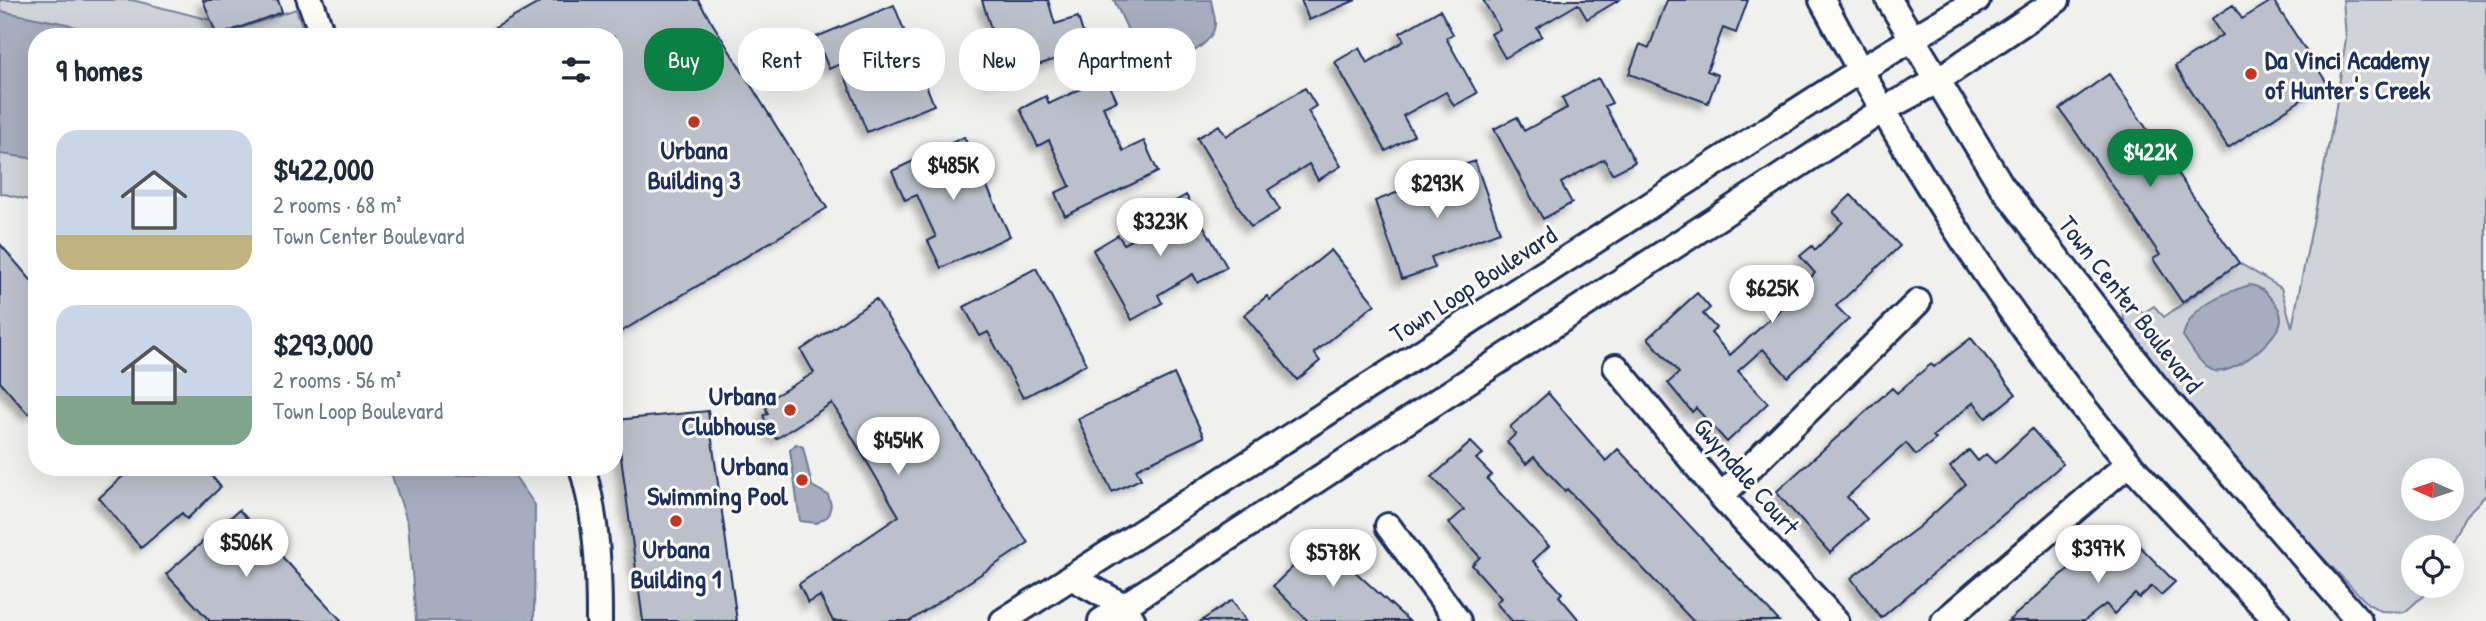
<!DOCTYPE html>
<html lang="en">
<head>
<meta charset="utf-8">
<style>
  :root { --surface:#fff; --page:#f2f2f3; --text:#1f2937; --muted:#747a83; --accent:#0b8043 }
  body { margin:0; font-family:"Patrick Hand",sans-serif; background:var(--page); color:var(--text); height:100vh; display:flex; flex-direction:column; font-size:26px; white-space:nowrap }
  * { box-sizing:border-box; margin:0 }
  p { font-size:23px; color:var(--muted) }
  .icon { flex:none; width:38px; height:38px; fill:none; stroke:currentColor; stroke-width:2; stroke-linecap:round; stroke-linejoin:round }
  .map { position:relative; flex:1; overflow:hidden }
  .side { position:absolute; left:28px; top:28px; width:595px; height:448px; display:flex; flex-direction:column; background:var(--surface); border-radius:28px; box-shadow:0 7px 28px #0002 }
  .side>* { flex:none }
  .guide { position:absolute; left:644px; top:28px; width:665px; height:63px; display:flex; gap:14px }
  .needle { width:46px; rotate:273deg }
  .fabs { position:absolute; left:2401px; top:458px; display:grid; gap:14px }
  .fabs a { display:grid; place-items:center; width:63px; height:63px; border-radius:50%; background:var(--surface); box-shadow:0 7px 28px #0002; font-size:35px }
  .price { position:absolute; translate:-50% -60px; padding:0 16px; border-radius:24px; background:#fff; color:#222; font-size:23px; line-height:46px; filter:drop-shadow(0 2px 4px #0008) }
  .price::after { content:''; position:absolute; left:50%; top:42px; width:21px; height:16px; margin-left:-10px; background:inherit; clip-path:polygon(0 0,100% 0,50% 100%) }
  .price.active { background:var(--accent); color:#fff }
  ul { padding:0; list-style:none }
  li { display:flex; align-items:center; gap:21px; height:175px; padding:0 28px }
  li span { display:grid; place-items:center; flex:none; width:196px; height:140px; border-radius:21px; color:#555 }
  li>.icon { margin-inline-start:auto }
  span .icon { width:84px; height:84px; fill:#fffc; stroke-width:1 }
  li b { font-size:30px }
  h2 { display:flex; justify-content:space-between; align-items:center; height:84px; padding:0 28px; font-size:30px }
  .tag { padding:0 24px; border-radius:28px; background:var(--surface); box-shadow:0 7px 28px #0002; font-size:24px; line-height:63px }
  .tag.active { background:var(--accent); color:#fff }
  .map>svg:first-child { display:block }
</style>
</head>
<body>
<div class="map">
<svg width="2486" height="621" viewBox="0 0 2486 621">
  <defs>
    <filter id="shadow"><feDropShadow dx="-6" dy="6" stdDeviation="3.5" flood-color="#0004"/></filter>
  </defs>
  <rect width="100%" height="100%" fill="#f0f0ee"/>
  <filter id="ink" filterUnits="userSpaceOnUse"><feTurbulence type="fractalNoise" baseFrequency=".0143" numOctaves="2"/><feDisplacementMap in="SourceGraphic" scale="14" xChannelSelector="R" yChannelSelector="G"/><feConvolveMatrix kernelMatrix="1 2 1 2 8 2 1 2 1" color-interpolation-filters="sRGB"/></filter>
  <g filter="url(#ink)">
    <!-- green -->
    <path fill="#d0d3d8" stroke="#76819b" stroke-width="2" fill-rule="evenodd" d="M0 0H132L211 20 217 36 296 9 306 37H37V202L0 193Z
      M2343 0H2486V495L2465 516 2448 548H2413V586H2434L2405 612 2381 611 2368 604 2276 509 2132 339C2125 324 2118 309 2126 294L2143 313 2154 306 2164 317 2239 263 2281 288 2292 327 2335 113 2346 38ZM2413 471H2452V509H2413Z"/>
    <!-- water -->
    <path fill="#a7adbd" stroke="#6f7b97" stroke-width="2" d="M1114 0H1211C1212 7 1215 15 1215 22 1216 47 1174 61 1156 70L1144 65Z
      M0 11 67 24 101 37H37V159L0 154Z
      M2250 285C2261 287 2265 291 2272 300 2277 305 2281 311 2281 319 2281 337 2230 380 2212 370 2200 365 2191 347 2183 336 2191 305 2221 294 2250 285Z
      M796 444 803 447 812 486 828 495 831 505 828 516 817 523 800 521 790 450Z
      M389 467H427L458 475 512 472 535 505 534 621H416L408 524Z"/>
    <!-- building -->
    <path fill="#bbc0ca" stroke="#1b2f5e" stroke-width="2" filter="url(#shadow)" d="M203 0H278L282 12 217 36Z
      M544 0H698L827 208 614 336V37H479Z
      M982 0H1048L1055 24 1078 17 1088 49 990 80 983 56 998 51Z
      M1301 0H1356L1309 20Z
      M1483 0H1619L1587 19 1578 4 1537 28 1542 36 1505 58 1491 34 1500 29Z
      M1667 0H1748L1736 33 1723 28 1707 71 1718 75 1708 103 1629 74 1640 44 1649 48Z
      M2273 0 2327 83 2228 148 2175 66 2222 35 2211 19 2233 5 2242 19Z
      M894 5 934 105 867 132 840 64 829 69 816 37Z
      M1440 10 1453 34 1446 38 1477 93 1454 106 1446 92 1403 116 1414 135 1386 151 1335 62 1359 48 1367 63 1404 41 1400 33Z
      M2109 74 2239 263 2182 302 2153 259 2160 255 2060 109Z
      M1106 77 1117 101 1103 107 1123 151 1144 141 1158 172 1065 216 1055 193 1070 186 1049 140 1038 146 1020 109 1046 96 1049 104Z
      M1598 78 1612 103 1605 106 1635 162 1612 174 1604 159 1561 183 1572 203 1543 219 1494 129 1517 117 1524 131 1567 108 1562 98Z
      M1305 88 1316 106 1308 111 1341 166 1318 180 1309 164 1268 190 1280 210 1251 227 1197 138 1219 125 1226 136Z
      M964 137 1010 236 941 268 928 241 936 237 917 195 905 200 892 171Z
      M1475 161 1500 232 1431 257 1435 268 1402 279 1375 201 1401 191 1404 199 1448 183 1444 172Z
      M1186 195 1227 267 1198 283 1193 274 1158 295 1162 303 1132 320 1093 250 1118 235 1124 244 1166 220 1160 210Z
      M1851 195 1900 246 1836 306 1849 319 1788 377 1763 349 1738 371 1768 403 1727 442 1696 408 1692 412 1668 383 1679 373 1648 338 1697 293 1710 308 1703 314 1716 328 1711 333 1730 355 1783 307 1815 273 1800 256 1812 246 1815 250 1843 222 1833 212Z
      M0 244 37 287V407L28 414 0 382Z
      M1331 250 1375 304 1314 353 1320 361 1297 380 1244 315 1267 296 1270 300Z
      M1036 268 1087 364 1023 398 988 332 980 336 964 307Z
      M876 299 1028 543 910 621H833L820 596 808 603 799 584 899 516 832 403 776 439 765 424 764 415 768 414 765 406 774 403 771 398 814 373 801 350Z
      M1971 338 2016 394 1986 418 1974 402 1933 436 1936 439 1916 455 1906 443 1847 497 1867 519 1830 553 1776 492 1892 388 1897 393 1931 364 1934 367Z
      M1174 374 1204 437 1136 469 1141 479 1112 492 1078 419Z
      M1548 393 1606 461 1618 449 1779 621H1693L1567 489 1565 491 1534 457 1526 464 1507 442 1516 434 1510 427Z
      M708 411 737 621H643L616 420Z
      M2032 429 2063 464 1881 618 1851 578 1920 526 1966 484 1950 467 1969 450 1978 461 1986 454 1995 463Z
      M1471 442 1483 454 1476 459 1492 475 1487 479 1549 546 1533 561 1562 593 1559 596 1580 621H1512L1496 603 1501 598 1472 565 1480 557 1449 523 1464 510 1432 477Z
      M133 467H204L221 487 187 519 182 513 141 548 99 498Z
      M239 510 299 575 342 621H210L166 574Z
      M2126 532 2175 582 2161 595 2152 586 2139 598 2135 594 2114 614 2106 604 2084 621H2008L2087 553 2095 562Z
      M1325 536 1352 563 1349 566 1409 621H1308L1273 586Z
      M1232 600 1246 621H1201Z"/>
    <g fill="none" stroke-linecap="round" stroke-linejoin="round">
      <!-- minor casing -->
      <g stroke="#1b2f5e" stroke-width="30">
        <path id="minor" d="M310 0 323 37
          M1822 0C1909 164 2008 321 2129 463 2176 517 2228 568 2277 621
          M1889 0 2001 185 2156 387 2359 621
          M1616 367 1721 496 1836 621
          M582 467C597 517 599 570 599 621
          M1721 496 1918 302
          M1388 526 1458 621
          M1071 577 1124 606 1133 621
          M1003 621 1859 71 1977 0
          M1101 621 1881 111 1935 82 2057 0
          M1944 621 2129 463"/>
      </g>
      <!-- minor -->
      <use href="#minor" stroke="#fdfcf7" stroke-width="24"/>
    </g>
  </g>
  <!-- markers -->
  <g fill="#c8321e" stroke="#fdfcf7" stroke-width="2.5">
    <circle cx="2251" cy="74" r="7"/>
    <circle cx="694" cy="122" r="7"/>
    <circle cx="790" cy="410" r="7"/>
    <circle cx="802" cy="480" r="7"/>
    <circle cx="676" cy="521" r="7"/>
  </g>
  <g text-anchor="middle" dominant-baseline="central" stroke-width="6" stroke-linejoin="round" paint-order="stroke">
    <!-- poi labels -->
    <g font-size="26" font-weight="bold" fill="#1b2f5e" stroke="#fdfcf7">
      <text x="2265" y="59" text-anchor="start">Da Vinci Academy<tspan x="2265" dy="30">of Hunter's Creek</tspan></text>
      <text x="694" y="149">Urbana<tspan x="694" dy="30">Building 3</tspan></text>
      <text x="776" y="395" text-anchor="end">Urbana<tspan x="776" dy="30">Clubhouse</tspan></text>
      <text x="788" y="465" text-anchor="end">Urbana<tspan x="788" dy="30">Swimming Pool</tspan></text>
      <text x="676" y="548">Urbana<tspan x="676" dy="30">Building 1</tspan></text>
    </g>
    <!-- street labels -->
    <g font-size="26" fill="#1b2f5e" stroke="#fdfcf7">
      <text transform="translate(1473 284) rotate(-33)">Town Loop Boulevard</text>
      <text transform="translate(2131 304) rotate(52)">Town Center Boulevard</text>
      <text transform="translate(1747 476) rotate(49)">Gwyndale Court</text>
    </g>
  </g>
</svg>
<div class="fabs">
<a><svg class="needle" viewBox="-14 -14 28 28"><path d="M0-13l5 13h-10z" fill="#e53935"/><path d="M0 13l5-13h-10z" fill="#747a83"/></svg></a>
<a><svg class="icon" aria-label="locate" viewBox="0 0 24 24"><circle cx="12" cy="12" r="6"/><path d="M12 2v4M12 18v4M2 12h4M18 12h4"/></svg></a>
</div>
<b class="price active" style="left:2150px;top:189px">$422K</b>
<b class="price" style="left:953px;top:202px">$485K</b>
<b class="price" style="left:1437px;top:220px">$293K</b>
<b class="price" style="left:1160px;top:258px">$323K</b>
<b class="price" style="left:1772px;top:325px">$625K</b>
<b class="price" style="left:898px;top:477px">$454K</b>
<b class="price" style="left:246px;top:579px">$506K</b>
<b class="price" style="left:2098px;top:585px">$397K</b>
<b class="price" style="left:1333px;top:589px">$578K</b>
<div class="guide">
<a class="tag active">Buy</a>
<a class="tag">Rent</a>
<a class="tag">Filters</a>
<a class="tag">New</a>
<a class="tag">Apartment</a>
</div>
<section class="side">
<h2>9 homes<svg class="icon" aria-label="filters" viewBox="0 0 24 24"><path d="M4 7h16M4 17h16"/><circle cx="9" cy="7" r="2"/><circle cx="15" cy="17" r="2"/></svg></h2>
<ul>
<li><span style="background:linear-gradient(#c9d6e8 75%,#c2b280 0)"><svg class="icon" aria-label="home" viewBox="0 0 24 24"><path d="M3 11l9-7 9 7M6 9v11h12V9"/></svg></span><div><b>$422,000</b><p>2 rooms · 68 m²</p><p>Town Center Boulevard</p></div></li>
<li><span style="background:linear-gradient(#c9d6e8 65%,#7fa58c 0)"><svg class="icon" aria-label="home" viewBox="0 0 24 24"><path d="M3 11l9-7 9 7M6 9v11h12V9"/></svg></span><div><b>$293,000</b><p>2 rooms · 56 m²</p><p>Town Loop Boulevard</p></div></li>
</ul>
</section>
</div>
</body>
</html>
